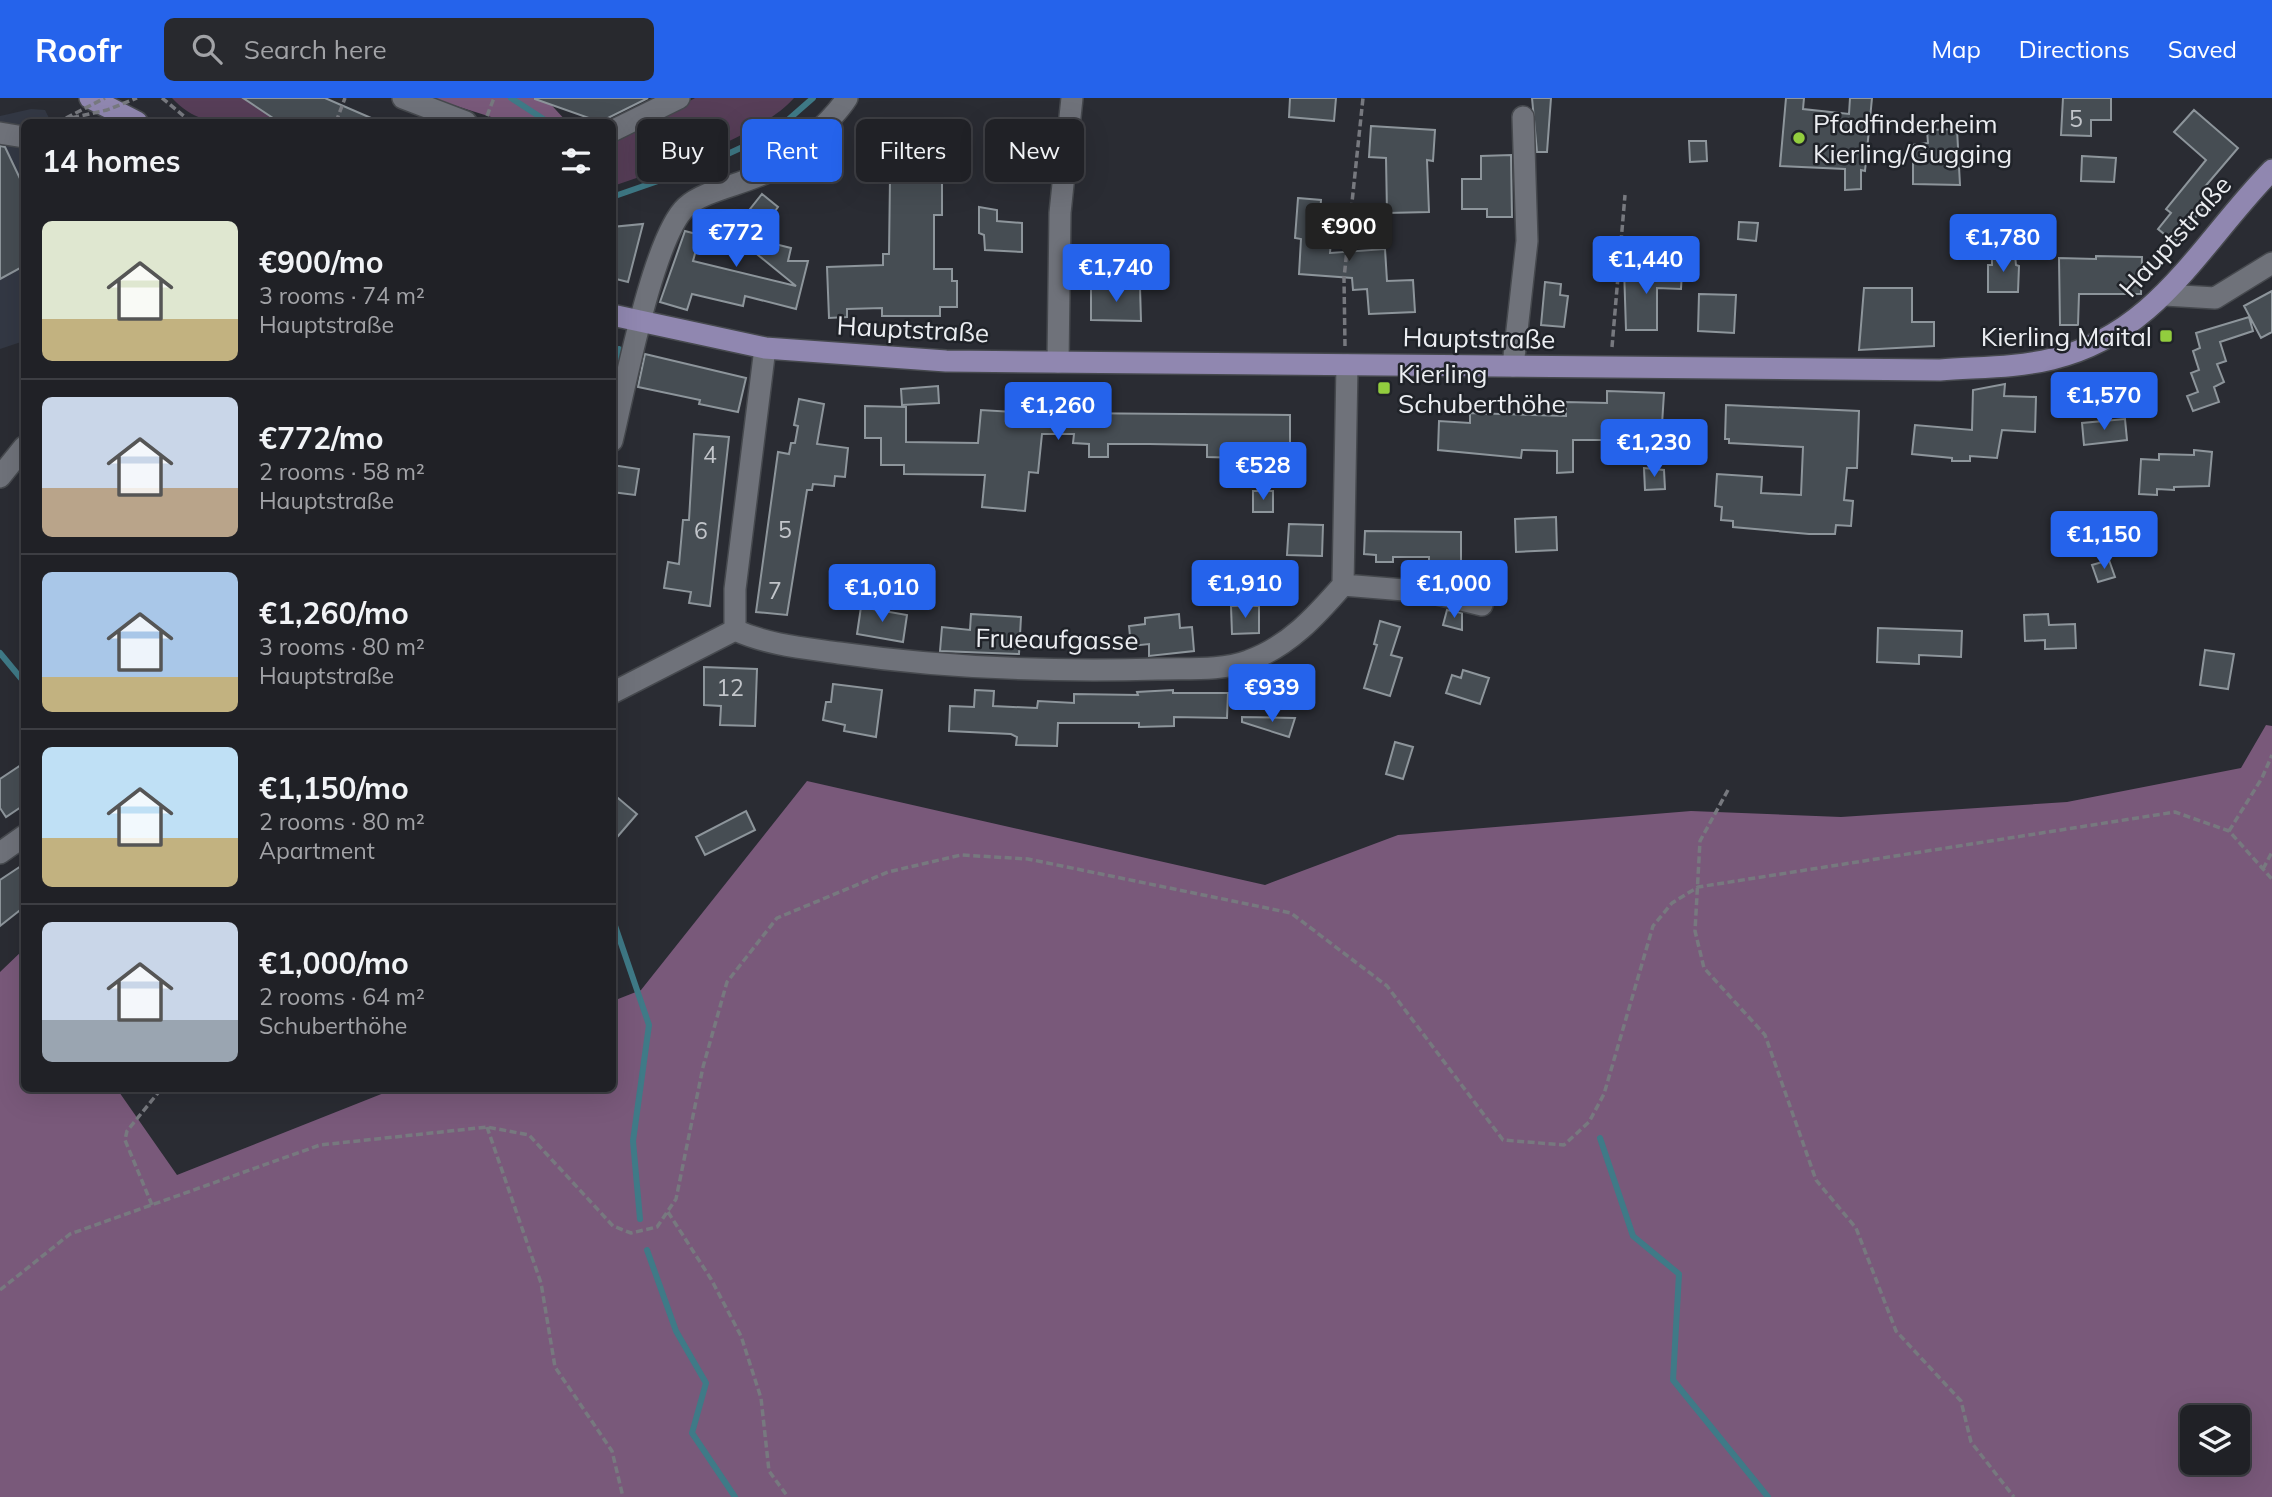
<!DOCTYPE html>
<html lang="en">
<head>
<meta charset="utf-8">
<style>
  :root { --surface:#202126; --page:#28292e; --text:#f1f3f6; --muted:#a2a3a7; --line:#3d3e43; --accent:#2563eb }
  body { margin:0; font-family:Mulish,sans-serif; background:var(--page); color:var(--text); height:100vh; display:flex; flex-direction:column; font-size:26px; white-space:nowrap }
  * { box-sizing:border-box; margin:0 }
  p { font-size:23px; color:var(--muted) }
  .icon { flex:none; width:38px; height:38px; fill:none; stroke:currentColor; stroke-width:2; stroke-linecap:round; stroke-linejoin:round }
  .map { position:relative; flex:1; overflow:hidden }
  .panel { position:absolute; left:21px; top:21px; width:595px; height:973px; display:flex; flex-direction:column; background:var(--surface); border-radius:10px; box-shadow:0 7px 28px #0002,0 0 0 2px var(--line) }
  .panel>* { flex:none }
  .guide { position:absolute; left:637px; top:21px; width:665px; height:63px; display:flex; gap:14px }
  .controls { position:absolute; left:2180px; top:1307px; display:grid; gap:14px }
  .controls a { display:grid; place-items:center; width:70px; height:70px; border-radius:10px; background:var(--surface); box-shadow:0 7px 28px #0002,0 0 0 2px var(--line); font-size:35px }
  .price { position:absolute; translate:-50% -60px; padding:0 16px; border-radius:7px; background:var(--accent); color:#fff; font-size:23px; line-height:46px; filter:drop-shadow(0 2px 4px #0008) }
  .price::after { content:''; position:absolute; left:50%; top:42px; width:21px; height:16px; margin-left:-10px; background:inherit; clip-path:polygon(0 0,100% 0,50% 100%) }
  .price.active { background:#222; color:#fff }
  ul { padding:0; list-style:none }
  li { display:flex; align-items:center; gap:21px; height:175px; padding:0 21px }
  li+li { border-top:2px solid var(--line) }
  li span { display:grid; place-items:center; flex:none; width:196px; height:140px; border-radius:10px; color:#555 }
  li>.icon { margin-inline-start:auto }
  span .icon { width:84px; height:84px; fill:#fffc; stroke-width:1 }
  li b { font-size:30px }
  h2 { display:flex; justify-content:space-between; align-items:center; height:84px; padding:0 21px; font-size:30px }
  .chip { padding:0 24px; border-radius:10px; background:var(--surface); box-shadow:0 7px 28px #0002,0 0 0 2px var(--line); font-size:24px; line-height:63px }
  .chip.active { background:var(--accent); color:#fff }
  header { display:flex; align-items:center; gap:42px; box-sizing:border-box; height:98px; padding:0 35px; background:var(--accent); color:#fff }
  header strong { font-size:33px }
  nav { display:flex; gap:38px; margin-inline-start:auto; font-size:24px }
  .search { width:490px; height:63px; background:var(--page); display:flex; align-items:center; gap:18px; box-sizing:border-box; padding:0 24px; border-radius:10px; color:var(--muted); font-size:26px }
  .map>svg:first-child { display:block }
</style>
</head>
<body>
<header>
<strong>Roofr</strong>
<div class="search"><svg class="icon" aria-label="search" viewBox="0 0 24 24"><circle cx="10" cy="10" r="6"/><path d="M15 15l6 6"/></svg>Search here</div>
<nav><a>Map</a><a>Directions</a><a>Saved</a></nav>
</header>
<div class="map">
<svg width="2272" height="1399" viewBox="0 0 2272 1399">
  <rect width="100%" height="100%" fill="#2a2c33"/>
  <!-- built -->
  <path fill="#333844" d="M31 11 45 12 51 24H24V243L0 251V18Z"/>
  <!-- green -->
  <path fill="#573e58" d="M172 0H243L279 24C238 25 202 33 172 0Z
    M695 0H794C761 38 662 71 613 88L612 41 629 37Z"/>
  <!-- forest -->
  <path fill="#79597a" fill-rule="evenodd" d="M431 0H545L567 24H507Z
    M2266 627 2272 628V1399H0V874L24 851V990L117 991 177 1077 394 991 612 990 613 903 641 892 807 683 1265 787 1398 737 1691 713 1841 719 2067 704 2241 670ZM2193 1320H2238V1365H2193Z"/>
  <g fill="none" stroke-linecap="round" stroke-linejoin="round">
    <!-- stream -->
    <path stroke="#3f7a87" stroke-width="6" d="M511 0 548 24
      M612 99 704 67 773 35 813 0
      M612 285 619 251
      M0 555 24 584
      M612 819 649 927 633 1043 640 1121
      M1600 1040 1633 1138 1679 1176 1673 1282 1768 1399
      M647 1152 676 1233 706 1285 692 1335 735 1399"/>
  </g>
  <!-- building -->
  <path fill="#464d53" stroke="#8d959b" stroke-width="2" d="M243 0H325L378 23 279 24Z
    M648 0 600 24 535 1V0Z
    M1290 0H1336L1334 23 1289 19Z
    M1532 0H1551L1547 54H1537Z
    M1786 0H1804L1803 11 1849 16 1850 0H1872L1865 73 1861 72V91L1845 92V71L1780 68Z
    M2063 0H2111V22H2091V38L2061 37Z
    M2194 12 2238 50 2203 91 2205 93 2201 98 2208 105 2174 144 2158 131 2171 115 2166 111 2206 62 2174 34Z
    M1371 28 1435 32 1433 63 1427 62 1429 114 1387 115 1386 60 1369 59Z
    M1957 31 1960 87 1913 86V47L1928 45 1927 32Z
    M996 36 1016 42 1010 64 990 58Z
    M1689 43H1706L1707 63 1690 64Z
    M0 48 5 49 24 89V168L0 181Z
    M1511 57 1512 119H1487V111H1462V81H1481V58Z
    M2082 58 2116 60 2114 84 2081 83Z
    M905 66H930V80H942V117H934V171H952V183H957V209H940V218H882V210L847 211V219L829 220 827 169 883 167V156H889L890 80H905Z
    M762 96 778 109 755 141 791 150 788 163H808L796 211 745 198 743 208 692 196 687 212 660 204 685 133 700 137 693 163 796 188 731 135Z
    M1298 100 1321 102 1320 116 1333 117 1330 155 1385 151 1387 183 1413 182 1415 214 1369 216 1367 191 1353 192 1352 180 1299 176 1301 141 1295 140Z
    M979 109 997 112V123L1022 125V154L985 152 984 137 979 135Z
    M1739 124 1758 125 1756 143 1738 141Z
    M643 126 628 184 612 180V129Z
    M1992 157H2015L2016 167 2019 168 2018 194H1988V167H1992Z
    M2096 158 2142 159 2141 196H2079L2078 227H2060L2059 160 2096 161Z
    M1624 170 1682 174 1681 191 1657 190V232H1626Z
    M1545 184 1561 186 1560 197 1568 198 1564 229 1541 227Z
    M1091 188 1140 189 1141 223 1091 222Z
    M1864 190H1912V224H1934V248L1859 252Z
    M2272 193V234L2261 240 2244 208Z
    M1699 196 1736 197 1734 235 1698 233Z
    M2249 219 2253 233 2220 244 2226 263 2217 266 2224 284 2214 289 2219 304 2193 313 2187 298 2198 294 2191 275 2199 272 2193 253 2200 250 2196 235Z
    M645 256 746 280 738 314 699 306 700 302 638 289Z
    M2005 286 2004 298 2036 299 2035 334 2002 332 1997 360 1970 358V363H1952V360L1912 356 1915 327 1972 332 1973 292Z
    M938 288 939 305 902 307 901 291Z
    M1607 293 1664 295 1661 342H1573V374L1557 375V353L1522 352 1521 360 1438 352 1439 323 1470 325V315L1566 318V304L1607 305Z
    M799 301 824 306 817 346 848 350 845 379 835 378 834 388 813 386 812 392H807L787 517 756 514 778 354 789 356 791 345H795L798 328 794 327Z
    M1726 307 1859 313 1857 370H1847L1844 402 1853 403 1851 428 1836 427 1835 436H1809L1733 429V423L1721 422 1722 409 1715 408 1717 376 1762 379 1761 395 1801 397 1803 349 1729 345V341H1725Z
    M865 308 906 309V344L978 345 981 312 1062 317V315L1290 317V345H1242V360L1207 359V347L1149 346H1108V359H1089V346L1073 345 1074 336H1042L1038 375 1029 374 1025 413 982 409 985 377 904 376V367H881V340H865Z
    M2125 321 2127 342 2084 347 2082 325Z
    M694 336 729 339 710 508 689 505 691 494 664 490 668 464 679 466 683 422H689Z
    M2194 352 2212 354 2209 388 2174 389V392L2157 391V397L2139 396 2141 361 2159 362V356L2194 357Z
    M612 367 639 371 635 397 612 394Z
    M1644 370 1664 372 1665 391 1645 392Z
    M1253 393H1273V414H1253Z
    M1556 419 1557 452 1516 454 1515 421Z
    M1289 426 1323 427 1322 458 1287 457Z
    M1365 433 1461 434V470H1429V459H1393V464H1376V457L1364 456Z
    M2109 462 2115 479 2098 484 2092 467Z
    M1487 473 1502 484 1492 498 1476 488Z
    M1231 508H1259V535L1232 536Z
    M861 509 907 517 903 544 857 536Z
    M1447 512 1462 515V532L1443 527Z
    M971 516 1021 519 1019 556 940 553 942 529 970 532Z
    M1179 516 1180 530 1192 529 1194 553 1149 558V546L1131 548 1129 528 1145 526V520Z
    M2048 516 2049 527 2075 526 2076 550 2045 551V542L2025 543 2024 517Z
    M1380 523 1400 529 1391 557 1402 560 1390 598 1364 590 1377 547 1374 546Z
    M1878 530 1962 533 1961 559 1919 557V566L1877 564Z
    M2205 552 2234 556 2228 591 2200 587Z
    M704 569 757 571 755 628 720 627 721 608 704 607Z
    M1463 572 1489 580 1480 606 1446 595 1452 577 1461 580Z
    M833 586 882 592 876 639 844 633 845 627 823 622 826 604H831Z
    M975 592 994 593 993 608 1037 610 1038 603 1074 605V596L1138 597 1137 594 1173 592V595H1228L1227 620 1174 619V628L1139 629V625H1058L1057 648 1016 647 1017 639 1011 636 949 633 950 608 974 609Z
    M1242 619 1295 620 1289 639 1242 624Z
    M1395 644 1413 649 1403 681 1386 676Z
    M24 665V707L6 719 0 710V681Z
    M612 695 637 716 612 745Z
    M746 713 755 732 705 757 696 739Z
    M24 766V809L0 828V782Z"/>
  <g fill="none" stroke-linecap="round" stroke-linejoin="round">
    <!-- minor casing -->
    <g stroke="#46494e" stroke-width="24">
      <path id="minor" d="M403 0 466 24
        M612 33 679 0
        M0 35 24 39
        M2165 197 2215 200 2272 165
        M765 250 735 491V532C768 547 804 550 839 555 944 570 1052 574 1158 571 1186 570 1222 573 1248 563 1288 549 1316 518 1343 487
        M1058 264 1060 115 1072 0
        M1347 267 1343 487 1429 494 1482 507
        M1513 268 1527 143 1523 19
        M612 343C624 294 653 139 686 109 704 92 746 86 769 73 791 60 834 21 847 0
        M0 379 24 349
        M612 595 735 532
        M0 755 24 738"/>
    </g>
    <!-- major casing -->
    <g stroke="#46494e" stroke-width="24">
      <path id="major" d="M90 0 137 24
        M612 217 765 250 946 263 1940 272C1978 269 2015 270 2052 261 2158 236 2201 144 2272 72"/>
    </g>
    <!-- path -->
    <path stroke="#77797f" stroke-width="3.5" stroke-dasharray="7 3.5" stroke-linecap="butt" d="M162 0 191 24
      M487 18 494 0
      M49 24 62 22
      M257 24 260 21 268 24
      M336 24 345 0
      M1345 248 1344 180 1363 0
      M1612 249 1625 97
      M1728 692 1700 743 1695 833 1704 870 1765 937 1816 1082 1856 1130 1896 1233 1961 1303 1971 1344 2014 1399
      M2229 733 2262 680 2272 657
      M2263 771 2272 754
      M487 1029 541 1185 555 1269 612 1353 623 1399
      M152 1107 125 1042 127 1033 162 990
      M668 1114 711 1181 741 1238 761 1300 769 1373 788 1399
      M0 1192 70 1136 320 1047 487 1029 529 1037 613 1128 631 1135 657 1129 676 1101 703 969 727 884 777 820 888 774 961 757 1028 761 1291 815 1387 888 1503 1042 1564 1047 1589 1024 1604 996 1653 828 1672 805 1698 789 2175 714 2229 733 2272 781"/>
    <!-- minor -->
    <use href="#minor" stroke="#6f727a" stroke-width="21"/>
    <!-- major -->
    <use href="#major" stroke="#9087b0" stroke-width="21"/>
    <!-- path-bridge -->
    <path stroke="#77797f" stroke-width="3.5" stroke-dasharray="7 3.5" stroke-linecap="butt" d="M66 20 105 0
      M62 22 107 12 137 0"/>
  </g>
  <!-- markers -->
  <g fill="#92cd3e" stroke="#202329" stroke-width="2.5">
    <circle cx="1799" cy="40" r="7"/>
    <rect x="2159" y="231" width="14" height="14" rx="3.5"/>
    <rect x="1377" y="283" width="14" height="14" rx="3.5"/>
  </g>
  <g text-anchor="middle" dominant-baseline="central" stroke-width="5" stroke-linejoin="round" paint-order="stroke">
    <!-- number labels -->
    <g font-size="23" fill="#c2c5ca">
      <text x="2076" y="20">5</text>
      <text x="710" y="356">4</text>
      <text x="785" y="431">5</text>
      <text x="701" y="432">6</text>
      <text x="775" y="492">7</text>
      <text x="730" y="589">12</text>
    </g>
    <!-- poi labels -->
    <g font-size="26" fill="#ebedf1" stroke="#202329" text-anchor="start">
      <text x="1813" y="25">Pfadfinderheim<tspan x="1813" dy="30">Kierling/Gugging</tspan></text>
      <text x="2152" y="238" text-anchor="end">Kierling Maital</text>
      <text x="1398" y="275">Kierling<tspan x="1398" dy="30">Schuberthöhe</tspan></text>
    </g>
    <!-- street labels -->
    <g font-size="26" fill="#ebedf1" stroke="#202329">
      <text transform="translate(2175 138) rotate(-48)">Hauptstraße</text>
      <text transform="translate(913 231) rotate(3)">Hauptstraße</text>
      <text transform="translate(1479 240) rotate(1)">Hauptstraße</text>
      <text transform="translate(1057 541) rotate(1)">Frueaufgasse</text>
    </g>
  </g>
</svg>
<div class="controls">
<a><svg class="icon" aria-label="layers" viewBox="0 0 24 24"><path d="M12 4l9 5-9 5-9-5zM3 14l9 5 9-5"/></svg></a>
</div>
<b class="price active" style="left:1349px;top:165px">€900</b>
<b class="price" style="left:736px;top:171px">€772</b>
<b class="price" style="left:2003px;top:176px">€1,780</b>
<b class="price" style="left:1646px;top:198px">€1,440</b>
<b class="price" style="left:1116px;top:206px">€1,740</b>
<b class="price" style="left:2104px;top:334px">€1,570</b>
<b class="price" style="left:1058px;top:344px">€1,260</b>
<b class="price" style="left:1654px;top:381px">€1,230</b>
<b class="price" style="left:1263px;top:404px">€528</b>
<b class="price" style="left:2104px;top:473px">€1,150</b>
<b class="price" style="left:1245px;top:522px">€1,910</b>
<b class="price" style="left:1454px;top:522px">€1,000</b>
<b class="price" style="left:882px;top:526px">€1,010</b>
<b class="price" style="left:1272px;top:626px">€939</b>
<div class="guide">
<a class="chip">Buy</a>
<a class="chip active">Rent</a>
<a class="chip">Filters</a>
<a class="chip">New</a>
</div>
<section class="panel">
<h2>14 homes<svg class="icon" aria-label="filters" viewBox="0 0 24 24"><path d="M4 7h16M4 17h16"/><circle cx="9" cy="7" r="2"/><circle cx="15" cy="17" r="2"/></svg></h2>
<ul>
<li><span style="background:linear-gradient(#dfe7d0 70%,#c2b280 0)"><svg class="icon" aria-label="home" viewBox="0 0 24 24"><path d="M3 11l9-7 9 7M6 9v11h12V9"/></svg></span><div><b>€900/mo</b><p>3 rooms · 74 m²</p><p>Hauptstraße</p></div></li>
<li><span style="background:linear-gradient(#c9d6e8 65%,#b9a48a 0)"><svg class="icon" aria-label="home" viewBox="0 0 24 24"><path d="M3 11l9-7 9 7M6 9v11h12V9"/></svg></span><div><b>€772/mo</b><p>2 rooms · 58 m²</p><p>Hauptstraße</p></div></li>
<li><span style="background:linear-gradient(#a9c7e8 75%,#c2b280 0)"><svg class="icon" aria-label="home" viewBox="0 0 24 24"><path d="M3 11l9-7 9 7M6 9v11h12V9"/></svg></span><div><b>€1,260/mo</b><p>3 rooms · 80 m²</p><p>Hauptstraße</p></div></li>
<li><span style="background:linear-gradient(#bfe0f5 65%,#c2b280 0)"><svg class="icon" aria-label="home" viewBox="0 0 24 24"><path d="M3 11l9-7 9 7M6 9v11h12V9"/></svg></span><div><b>€1,150/mo</b><p>2 rooms · 80 m²</p><p>Apartment</p></div></li>
<li><span style="background:linear-gradient(#c9d6e8 70%,#9aa5b1 0)"><svg class="icon" aria-label="home" viewBox="0 0 24 24"><path d="M3 11l9-7 9 7M6 9v11h12V9"/></svg></span><div><b>€1,000/mo</b><p>2 rooms · 64 m²</p><p>Schuberthöhe</p></div></li>
</ul>
</section>
</div>
</body>
</html>
